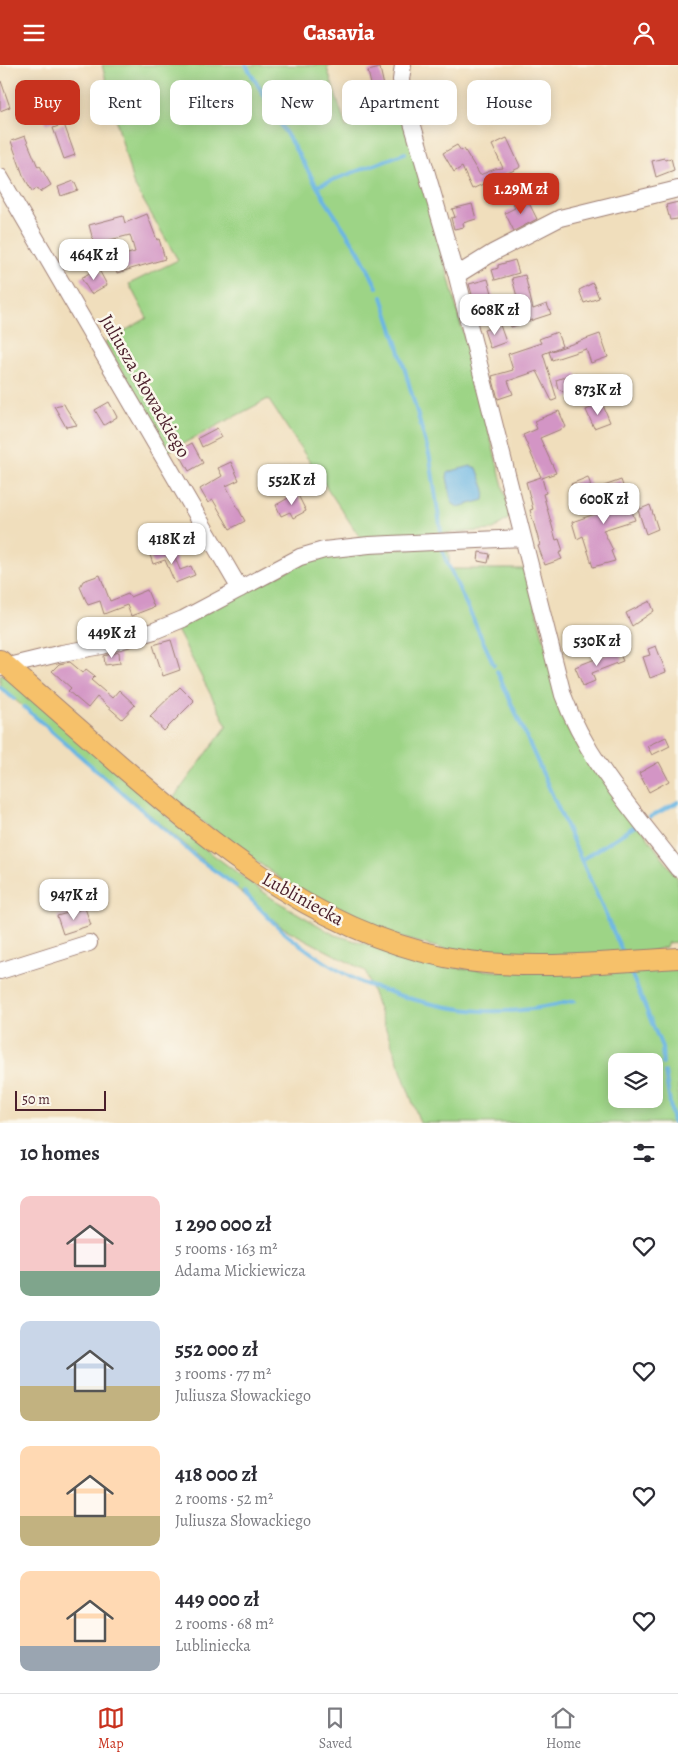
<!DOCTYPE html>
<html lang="en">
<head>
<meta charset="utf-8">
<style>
  :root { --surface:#fff; --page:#f2f2f3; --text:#2b2b33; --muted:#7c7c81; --line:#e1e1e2; --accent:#c8321e }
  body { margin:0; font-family:Alegreya,serif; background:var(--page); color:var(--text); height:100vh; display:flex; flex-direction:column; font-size:19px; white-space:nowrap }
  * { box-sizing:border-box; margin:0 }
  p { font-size:16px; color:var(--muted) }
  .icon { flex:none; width:28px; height:28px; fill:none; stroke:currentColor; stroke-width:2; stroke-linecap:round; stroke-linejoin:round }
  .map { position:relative; height:1058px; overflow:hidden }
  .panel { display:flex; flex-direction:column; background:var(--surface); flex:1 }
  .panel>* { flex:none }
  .hud { position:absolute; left:15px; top:15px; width:649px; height:45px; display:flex; gap:10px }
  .tools { position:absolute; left:608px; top:988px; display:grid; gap:10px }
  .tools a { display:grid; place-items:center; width:55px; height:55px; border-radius:10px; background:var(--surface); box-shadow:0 2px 12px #0003; font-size:25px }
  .scale { position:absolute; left:15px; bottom:12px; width:91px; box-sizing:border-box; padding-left:5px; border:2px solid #4a1f2b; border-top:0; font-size:14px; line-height:18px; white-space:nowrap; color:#4a1f2b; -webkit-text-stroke:4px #fbf7ec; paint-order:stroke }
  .price { position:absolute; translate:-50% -42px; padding:0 11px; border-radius:10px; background:#fff; color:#222; font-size:16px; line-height:32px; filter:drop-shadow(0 1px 2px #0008) }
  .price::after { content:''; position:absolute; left:50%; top:30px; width:15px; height:11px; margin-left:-8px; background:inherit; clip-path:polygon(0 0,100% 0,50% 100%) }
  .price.selected { background:var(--accent); color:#fff }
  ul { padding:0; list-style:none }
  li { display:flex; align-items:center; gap:15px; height:125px; padding:0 20px }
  li span { display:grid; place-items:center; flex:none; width:140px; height:100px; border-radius:10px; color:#555 }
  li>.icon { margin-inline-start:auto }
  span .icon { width:60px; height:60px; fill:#fffc; stroke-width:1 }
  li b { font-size:21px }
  h2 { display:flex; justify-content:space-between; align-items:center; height:60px; padding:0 20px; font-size:21px }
  .tag { padding:0 18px; border-radius:10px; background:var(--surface); box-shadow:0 2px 12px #0003; font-size:18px; line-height:45px }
  .tag.selected { background:var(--accent); color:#fff }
  header { display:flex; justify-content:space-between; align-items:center; height:65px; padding:0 20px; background:var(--accent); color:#fff; font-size:22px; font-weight:800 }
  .tabs { display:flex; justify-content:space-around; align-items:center; height:70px; border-top:1px solid var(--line); background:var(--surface); font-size:14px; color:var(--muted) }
  .tabs a { display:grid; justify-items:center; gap:2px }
  .tabs .selected { color:var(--accent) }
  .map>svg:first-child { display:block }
</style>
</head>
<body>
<header><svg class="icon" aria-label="menu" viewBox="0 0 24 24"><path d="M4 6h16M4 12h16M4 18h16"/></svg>Casavia<svg class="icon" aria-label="person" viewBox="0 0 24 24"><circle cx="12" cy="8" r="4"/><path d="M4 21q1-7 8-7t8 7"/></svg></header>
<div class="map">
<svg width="678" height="1058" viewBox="0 0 678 1058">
  <rect width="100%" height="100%" fill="#fbf7ec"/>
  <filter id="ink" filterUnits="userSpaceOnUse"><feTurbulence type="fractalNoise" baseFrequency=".02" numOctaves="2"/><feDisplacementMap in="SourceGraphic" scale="10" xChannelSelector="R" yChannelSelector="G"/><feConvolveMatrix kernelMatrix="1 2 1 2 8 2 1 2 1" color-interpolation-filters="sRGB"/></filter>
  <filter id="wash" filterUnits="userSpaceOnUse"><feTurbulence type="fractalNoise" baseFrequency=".0096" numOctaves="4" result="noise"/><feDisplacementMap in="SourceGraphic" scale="20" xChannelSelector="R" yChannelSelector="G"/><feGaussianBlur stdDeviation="1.12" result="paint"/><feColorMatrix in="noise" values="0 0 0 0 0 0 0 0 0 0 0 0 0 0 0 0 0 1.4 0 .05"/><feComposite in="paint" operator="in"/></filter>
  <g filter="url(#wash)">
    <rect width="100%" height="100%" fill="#f0debc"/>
    <!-- green -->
    <path fill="#9dd486" stroke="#747a58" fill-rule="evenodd" d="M102 0H332L327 3 346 62 404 41 510 448 508 454 492 465 361 474 268 334 169 386 105 277 147 253 129 219 178 195 133 118Z
      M448 481 450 504H525L568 664 678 814V877L667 878 666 882 645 888 478 893 379 867 292 822 172 735 227 661 176 563 319 490Z
      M0 609 7 611 197 778 273 834 335 870 445 902 507 907 678 901V1058H420L365 906 282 862 0 622ZM616 996H654V1034H616Z"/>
    <!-- water -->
    <path fill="#6ab6e3" stroke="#5a6a87" d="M471 401 477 403 485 425 484 435 458 442 452 438 447 412 448 407Z"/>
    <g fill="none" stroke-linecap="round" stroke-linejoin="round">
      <!-- stream -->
      <path stroke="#6ab6e3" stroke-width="4" d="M246 0 325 135 358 185 377 222
        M317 121 405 88
        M382 232 399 284 430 393 441 466
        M442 483 445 493 494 600
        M497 606 622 886
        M0 622 14 634
        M24 642 197 793 236 821
        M650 752 678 737
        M581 795 635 761
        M244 827C259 842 274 860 291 873 312 889 334 904 358 916 370 922 385 925 398 930 461 949 509 952 574 936
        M631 908 662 982 663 999
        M665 1007 673 1058"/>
    </g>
    <g id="blocks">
      <!-- building -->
      <path fill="#d395c5" d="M380 3 386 30 374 33 368 6Z
        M1 16 10 42 0 46V17Z
        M440 19 448 49 430 54 422 23Z
        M54 41 58 55 46 59 42 45Z
        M64 59 75 90 64 94 53 63Z
        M25 71 38 102 40 101 51 120 40 127 37 123 32 126 23 110 11 76Z
        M507 73 520 101 519 103 472 124 462 102 454 107 443 88 457 80 461 86 464 84 480 110 495 104 503 103 492 80Z
        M664 93 665 95 671 93 674 105 656 112 652 96Z
        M74 116 78 125 61 131 58 122Z
        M526 132 537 154 514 166 505 148 515 143 513 139Z
        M678 137V154L670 155 666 140Z
        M472 139 476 154 463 158 464 162 454 164 451 153 455 152 452 144Z
        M147 149 157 175 159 174 165 194 117 208 113 193 135 187 130 170 94 179 89 160 123 151 125 158Z
        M515 195 519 208 495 215 492 205 498 203V200Z
        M98 203 107 220 91 229 81 213Z
        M525 210 533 244 547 239 551 249 511 262 508 251 521 247 512 213Z
        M488 214 494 235 475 240 469 219Z
        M593 218 599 233 584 238 579 225Z
        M500 260 506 277 490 283 484 265Z
        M557 267 562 281 543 289 557 334 552 336 537 306 508 316 513 329 498 334 492 311 513 305 508 289 541 278 539 274Z
        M600 269 608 292 591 298 586 284 552 295 549 287Z
        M576 308 583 328 566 333 564 327 558 324 556 315Z
        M109 337 117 352 104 360 95 345Z
        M602 338 610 357 594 363 586 345Z
        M64 339 66 343 77 360 66 362 54 341Z
        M559 346 566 362 540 373 556 408 542 413 546 428 543 429 556 475 559 474 563 486 559 488 562 494 545 500 538 481 540 480 530 445 533 444 526 417 541 412 523 370 537 364 534 356Z
        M217 363 222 372 202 382 198 373Z
        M192 378 203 398 189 406 178 386Z
        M231 397 239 415 226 421 245 456 230 464 213 435 208 438 200 424 222 411 218 403Z
        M588 412 591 421 574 428 571 419Z
        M621 415 635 455 603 465 613 485 611 486 615 496 593 502 583 471 577 474 572 457 612 443 604 421Z
        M297 428 306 446 293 453 290 447 281 451 276 440Z
        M650 440 658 464 646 469 638 445Z
        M171 482 180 505 191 501 195 510 175 518 165 495 153 499 150 490Z
        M479 487 490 489 488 498 478 496Z
        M100 510 110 536 128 529 130 532 147 525 154 542 131 551 127 540 104 549 100 536 88 540 80 522 83 516Z
        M650 536 654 546 632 561 626 548Z
        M171 575 180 605 163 611 153 580Z
        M656 581 666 607 650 613 643 592 650 590 648 584Z
        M618 585 623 596 592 608 595 616 583 621 575 602Z
        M119 587 120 598 105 600 104 591Z
        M70 597 83 608 86 604 95 611 91 615 112 633 119 625 135 640 122 654 97 632 88 643 68 626 71 623 52 606 59 599Z
        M180 622 194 636 164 666 150 651Z
        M666 672 670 681 652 690 647 681Z
        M659 697 669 716 649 727 639 708Z
        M85 843 91 860 63 869 57 851Z"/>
    </g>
  </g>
  <g filter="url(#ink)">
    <use href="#blocks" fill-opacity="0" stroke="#9d7e74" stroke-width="1"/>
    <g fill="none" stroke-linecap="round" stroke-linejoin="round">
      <!-- minor casing -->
      <g stroke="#9d7e74" stroke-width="18">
        <path id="minor" d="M403 0 401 15 403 27 456 208 563 630C587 696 636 749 678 804
          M0 112 240 524
          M457 210 494 187 560 153 678 124
          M0 603 62 588 102 581 154 566 183 554 300 492 324 485 369 480 523 473
          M0 906 89 878"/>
      </g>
      <!-- major casing -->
      <g stroke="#9d7e74" stroke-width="22">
        <path id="major" d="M0 595C40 630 80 665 120 700 221 787 332 877 468 896 537 905 608 897 678 893"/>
      </g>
      <!-- minor -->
      <use href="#minor" stroke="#fff" stroke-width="16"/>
      <!-- major -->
      <use href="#major" stroke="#f6c16b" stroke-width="20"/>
    </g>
  </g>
  <g text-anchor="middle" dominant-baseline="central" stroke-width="5" stroke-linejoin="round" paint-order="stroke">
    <!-- street labels -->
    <g font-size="19" fill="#4a1f2b" stroke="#fbf7ec">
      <text transform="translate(145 321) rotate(60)">Juliusza Słowackiego</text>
      <text transform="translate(303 834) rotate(29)">Lubliniecka</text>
    </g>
  </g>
</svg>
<div class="tools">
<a><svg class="icon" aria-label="layers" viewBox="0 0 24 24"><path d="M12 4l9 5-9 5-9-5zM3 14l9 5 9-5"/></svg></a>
</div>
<div class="scale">50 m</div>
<b class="price selected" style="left:521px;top:150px">1.29M zł</b>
<b class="price" style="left:94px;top:216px">464K zł</b>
<b class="price" style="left:495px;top:271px">608K zł</b>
<b class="price" style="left:598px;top:351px">873K zł</b>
<b class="price" style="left:292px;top:441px">552K zł</b>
<b class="price" style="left:604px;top:460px">600K zł</b>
<b class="price" style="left:172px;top:500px">418K zł</b>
<b class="price" style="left:112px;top:594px">449K zł</b>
<b class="price" style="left:597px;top:602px">530K zł</b>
<b class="price" style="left:74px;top:856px">947K zł</b>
<div class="hud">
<a class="tag selected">Buy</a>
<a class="tag">Rent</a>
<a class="tag">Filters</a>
<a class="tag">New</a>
<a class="tag">Apartment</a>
<a class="tag">House</a>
</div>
</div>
<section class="panel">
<h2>10 homes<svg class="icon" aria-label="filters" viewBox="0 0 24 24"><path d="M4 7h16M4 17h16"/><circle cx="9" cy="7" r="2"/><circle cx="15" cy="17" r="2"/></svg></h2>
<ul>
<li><span style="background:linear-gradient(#f6c9c9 75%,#7fa58c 0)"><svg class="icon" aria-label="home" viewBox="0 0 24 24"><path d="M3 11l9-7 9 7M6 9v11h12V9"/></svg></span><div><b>1 290 000 zł</b><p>5 rooms · 163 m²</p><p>Adama Mickiewicza</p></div><svg class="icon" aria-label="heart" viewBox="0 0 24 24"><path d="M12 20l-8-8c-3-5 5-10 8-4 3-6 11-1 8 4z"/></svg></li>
<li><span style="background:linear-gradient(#c9d6e8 65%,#c2b280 0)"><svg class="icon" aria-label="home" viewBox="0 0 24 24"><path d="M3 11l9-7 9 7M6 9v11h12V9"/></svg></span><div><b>552 000 zł</b><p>3 rooms · 77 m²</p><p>Juliusza Słowackiego</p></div><svg class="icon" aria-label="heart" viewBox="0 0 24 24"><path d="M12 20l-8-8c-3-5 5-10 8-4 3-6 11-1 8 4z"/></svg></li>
<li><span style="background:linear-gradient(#ffd9b3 70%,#c2b280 0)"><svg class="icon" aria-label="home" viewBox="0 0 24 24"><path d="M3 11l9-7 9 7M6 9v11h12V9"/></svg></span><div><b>418 000 zł</b><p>2 rooms · 52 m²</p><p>Juliusza Słowackiego</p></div><svg class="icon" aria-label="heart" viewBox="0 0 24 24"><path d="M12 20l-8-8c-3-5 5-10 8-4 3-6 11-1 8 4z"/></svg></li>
<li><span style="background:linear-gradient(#ffd9b3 75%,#9aa5b1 0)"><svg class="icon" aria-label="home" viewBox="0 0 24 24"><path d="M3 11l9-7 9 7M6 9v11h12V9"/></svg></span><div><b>449 000 zł</b><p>2 rooms · 68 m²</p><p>Lubliniecka</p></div><svg class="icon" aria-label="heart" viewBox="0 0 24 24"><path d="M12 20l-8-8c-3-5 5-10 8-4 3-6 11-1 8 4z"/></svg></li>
</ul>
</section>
<nav class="tabs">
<a class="selected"><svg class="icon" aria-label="map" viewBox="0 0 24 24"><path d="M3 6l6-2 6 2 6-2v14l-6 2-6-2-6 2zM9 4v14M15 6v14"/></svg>Map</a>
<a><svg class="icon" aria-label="saved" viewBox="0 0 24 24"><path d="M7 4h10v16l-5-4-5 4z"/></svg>Saved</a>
<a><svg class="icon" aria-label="home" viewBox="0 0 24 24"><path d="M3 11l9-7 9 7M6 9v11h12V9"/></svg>Home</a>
</nav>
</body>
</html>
